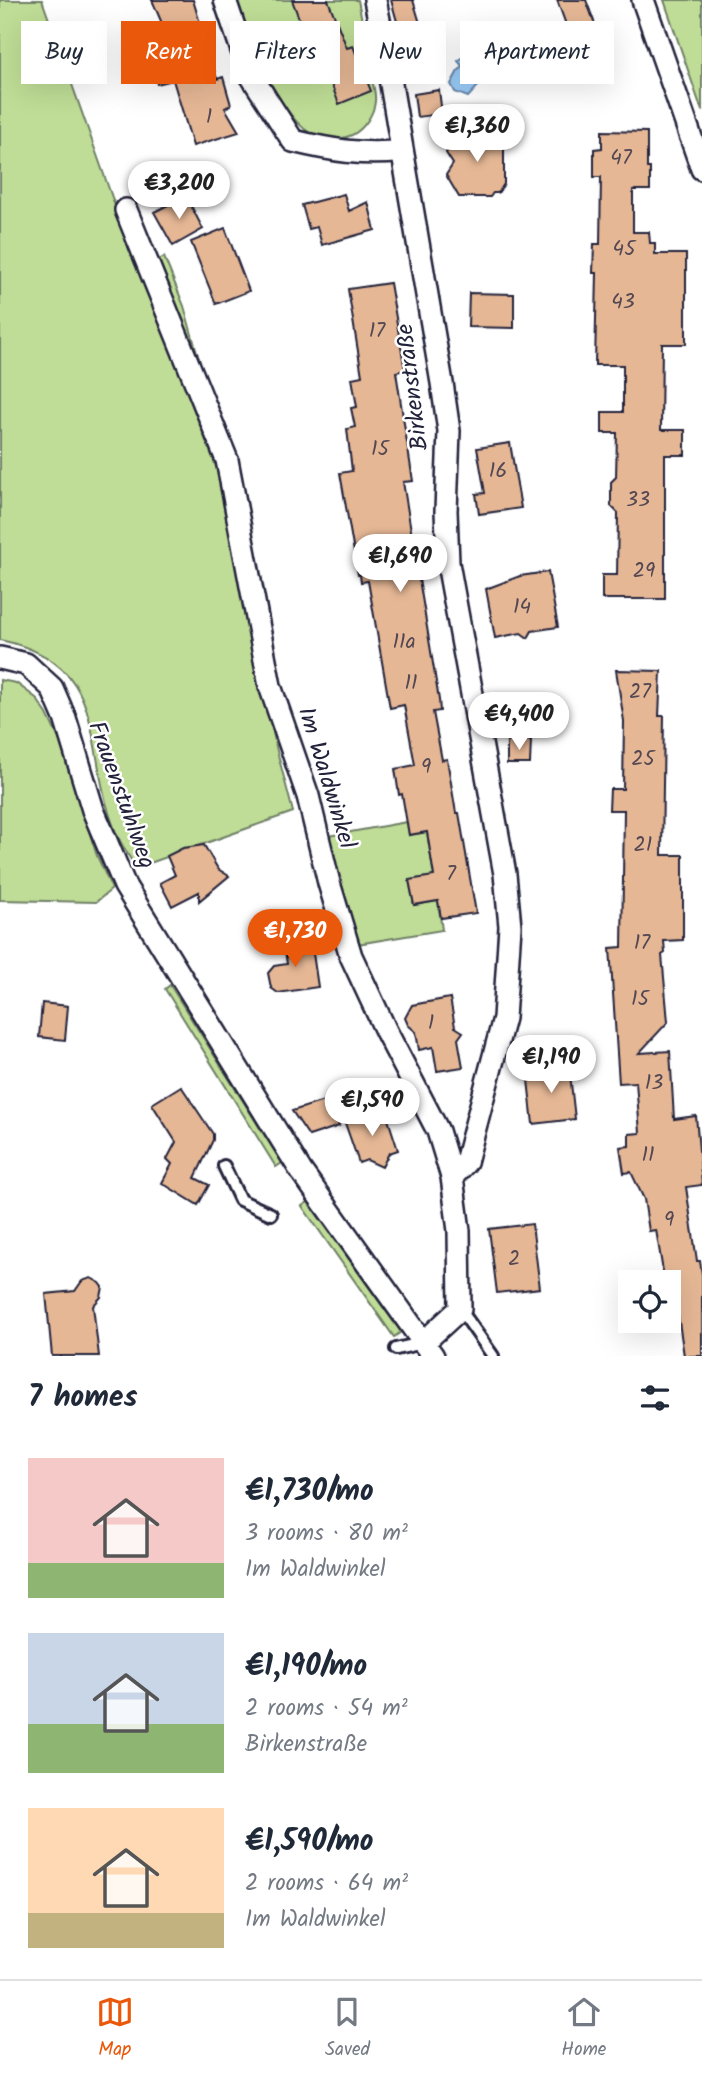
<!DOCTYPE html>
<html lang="en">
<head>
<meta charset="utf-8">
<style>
  :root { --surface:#fff; --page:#f2f2f3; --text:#1f2937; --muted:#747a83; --line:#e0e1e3; --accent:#ea580c }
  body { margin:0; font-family:Kalam,sans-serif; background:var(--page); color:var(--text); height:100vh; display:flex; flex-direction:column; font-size:26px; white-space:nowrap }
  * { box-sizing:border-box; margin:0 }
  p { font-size:23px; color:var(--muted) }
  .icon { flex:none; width:38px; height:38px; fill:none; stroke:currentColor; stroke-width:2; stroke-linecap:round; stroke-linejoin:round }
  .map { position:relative; height:1356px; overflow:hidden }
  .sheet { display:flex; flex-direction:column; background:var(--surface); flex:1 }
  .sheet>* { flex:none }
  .top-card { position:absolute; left:21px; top:21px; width:662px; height:63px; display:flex; gap:14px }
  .controls { position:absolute; left:618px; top:1270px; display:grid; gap:14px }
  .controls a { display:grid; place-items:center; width:63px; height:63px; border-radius:0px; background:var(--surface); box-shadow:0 7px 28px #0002; font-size:35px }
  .price { position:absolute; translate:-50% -60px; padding:0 16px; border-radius:24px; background:#fff; color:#222; font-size:23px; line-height:46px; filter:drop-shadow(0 2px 4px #0008) }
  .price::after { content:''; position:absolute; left:50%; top:42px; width:21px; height:16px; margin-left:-10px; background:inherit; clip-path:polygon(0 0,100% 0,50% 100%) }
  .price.active { background:var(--accent); color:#fff }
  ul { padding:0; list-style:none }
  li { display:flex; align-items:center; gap:21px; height:175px; padding:0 28px }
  li span { display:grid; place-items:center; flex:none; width:196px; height:140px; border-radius:0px; color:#555 }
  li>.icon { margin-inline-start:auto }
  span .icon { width:84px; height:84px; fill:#fffc; stroke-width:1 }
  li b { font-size:30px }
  h2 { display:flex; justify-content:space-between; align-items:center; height:84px; padding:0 28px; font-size:30px }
  .pill { padding:0 24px; border-radius:0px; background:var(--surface); box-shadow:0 7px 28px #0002; font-size:24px; line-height:63px }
  .pill.active { background:var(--accent); color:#fff }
  .dock { display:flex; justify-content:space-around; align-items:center; height:98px; border-top:2px solid var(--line); background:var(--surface); font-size:19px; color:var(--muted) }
  .dock a { display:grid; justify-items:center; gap:4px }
  .dock .active { color:var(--accent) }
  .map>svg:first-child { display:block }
</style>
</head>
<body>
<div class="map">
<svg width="702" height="1356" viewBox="0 0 702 1356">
  <rect width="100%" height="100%" fill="#fff"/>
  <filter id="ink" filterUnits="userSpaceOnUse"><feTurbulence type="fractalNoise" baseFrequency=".0143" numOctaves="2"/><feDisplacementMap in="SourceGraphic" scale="14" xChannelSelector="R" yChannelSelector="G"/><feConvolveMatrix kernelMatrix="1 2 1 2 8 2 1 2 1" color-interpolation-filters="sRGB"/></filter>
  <g filter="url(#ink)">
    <!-- green -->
    <path fill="#bfdd96" stroke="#708068" stroke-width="2" d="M0 0H42L119 217 217 469 277 751 293 812 136 868C129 856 120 843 115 830 82 748 113 663 0 640Z
      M237 0H358C363 25 367 49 371 74 372 82 376 92 375 101 374 114 364 129 352 135 340 140 328 141 316 136 281 122 246 35 237 0Z
      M664 0H702V111Z
      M164 257 184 306 215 417 156 262Z
      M0 680 16 683 36 698 47 714 59 739 97 856 112 889 96 902 0 900Z
      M407 822 409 835 427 832 434 876 409 880 414 905 438 901 442 930 357 944 328 836Z
      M170 985 282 1163 276 1167 165 989Z
      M308 1202 401 1332 394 1337 302 1206Z"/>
    <!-- water -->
    <path fill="#98caf5" stroke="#6987ab" stroke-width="2" d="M465 56 475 58 480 69 481 83 468 97 455 92 451 84 458 71 463 67 458 61Z"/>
    <!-- building -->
    <path fill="#e5b795" stroke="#22223b" stroke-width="2" d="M152 0H193L217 79 223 77 231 105 225 108 239 132 193 146 173 80 157 84 147 49 170 42Z
      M292 0H328L347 48 353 46 371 91 339 104 324 65 310 47Z
      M391 0H413L422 30 401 36Z
      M557 0H586L602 43 576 52Z
      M439 90 442 114 417 117 414 94Z
      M459 131H491L493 136H499L504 145V184L498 193H493L490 197H459L446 175 453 164 446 153Z
      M602 131 647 132V168H650V190H633V232H649L650 243H655V254H686V344H662L661 430H685V455H665V599H602V575H617L618 513 611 506V482L616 477 617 433H602V412H623V365H595L597 273H593L594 244H600L601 177H594V149L602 148Z
      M344 194 349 211 368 202 375 230 322 245 317 227 309 229 302 205Z
      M186 196 203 229 173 246 154 212Z
      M225 228 249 291 216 304 191 242Z
      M390 283 405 370 396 372 413 481 403 482 439 700 440 711 433 712 442 760 447 759 456 813H459L476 913 441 918 438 901 414 905 409 880 434 876 427 832 409 835 402 794 399 795 395 769 415 765 404 705 390 708 368 581 361 582 360 575H358L340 473 352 471 347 429 355 427 351 408 357 407 352 378 362 376 348 289Z
      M469 293 514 294V328L468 327Z
      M510 443 521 508 479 514 476 494 485 493 477 448Z
      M548 572 558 627 532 631 528 638 521 633 495 638 486 589 520 576Z
      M616 670 661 671 659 716H664L662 855H683V940L664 941 665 953 662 955 668 1022 639 1053 670 1051 674 1119 696 1116 702 1185 686 1187 697 1261H700L702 1274V1356H684L676 1301 668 1302V1283H665L656 1230 649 1231 644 1199 631 1172 624 1173 620 1147 629 1146V1134L640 1133 636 1082 619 1083 610 948 622 947 624 810H609L610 789H623L624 721Z
      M507 739 531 740 530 764H507Z
      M204 845 218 869 229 876 199 901V892L172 906 160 883 175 875 167 856 183 848Z
      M311 940 318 987 278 993 271 988 268 973 274 966 287 964 284 944Z
      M450 998 455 1027 463 1032 458 1039 463 1067 437 1071 433 1047 419 1050 416 1032 408 1025 405 1018 412 1005Z
      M42 1003 68 1006 65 1040 39 1037Z
      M569 1065 575 1119 533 1124 527 1071Z
      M181 1086 213 1134V1140L195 1178 209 1185 198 1205 162 1183 172 1164 167 1159 176 1142 152 1104Z
      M330 1099 339 1126 309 1136 292 1111Z
      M385 1110 398 1150 389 1153 382 1167 367 1160 359 1163 345 1123Z
      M532 1224 540 1288 497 1293 489 1229Z
      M91 1278 100 1283 103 1287 101 1297 93 1306 99 1356H52L46 1294 75 1291 82 1281Z"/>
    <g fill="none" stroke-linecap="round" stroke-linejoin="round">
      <!-- service casing -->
      <g stroke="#22223b" stroke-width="16">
        <path id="service" d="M224 1166 240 1200 271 1214
          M460 1309 493 1356
          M396 1349 423 1343"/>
      </g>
      <!-- minor casing -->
      <g stroke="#22223b" stroke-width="26">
        <path id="minor" d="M225 0 250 74 293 141C330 150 364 156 402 151
          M375 0 385 49 442 383 449 431 446 511 448 563 505 874 510 926 504 1018 466 1162 452 1177
          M643 0 702 169
          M126 210 227 460 270 686 308 796 329 883 351 956 386 1031 438 1131 452 1177 459 1231 460 1309 423 1343
          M0 658 26 664 52 688 65 718 93 810 125 886 301 1171 433 1356"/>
      </g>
      <!-- service -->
      <use href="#service" stroke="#fff" stroke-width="10"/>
      <!-- minor -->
      <use href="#minor" stroke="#fff" stroke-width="21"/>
    </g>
  </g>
  <g text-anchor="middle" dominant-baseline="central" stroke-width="5" stroke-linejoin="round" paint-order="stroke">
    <!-- number labels -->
    <g font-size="21" fill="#534752">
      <text x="209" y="117">1</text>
      <text x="621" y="158">47</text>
      <text x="624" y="249">45</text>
      <text x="623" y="302">43</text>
      <text x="377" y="331">17</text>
      <text x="380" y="449">15</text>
      <text x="498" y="471">16</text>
      <text x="638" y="500">33</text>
      <text x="644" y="571">29</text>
      <text x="522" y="607">14</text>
      <text x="404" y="642">11a</text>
      <text x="411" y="683">11</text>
      <text x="640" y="692">27</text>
      <text x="643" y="759">25</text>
      <text x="426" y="767">9</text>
      <text x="643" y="845">21</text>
      <text x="451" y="874">7</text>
      <text x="642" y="943">17</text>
      <text x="640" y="999">15</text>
      <text x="431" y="1023">1</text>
      <text x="654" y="1083">13</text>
      <text x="648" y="1155">11</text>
      <text x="669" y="1220">9</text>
      <text x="514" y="1259">2</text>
    </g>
    <!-- street labels -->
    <g font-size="24" fill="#22223b" stroke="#fff">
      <text transform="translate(413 387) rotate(-97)">Birkenstraße</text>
      <text transform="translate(326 778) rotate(73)">Im Waldwinkel</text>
      <text transform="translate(121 795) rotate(70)">Frauenstuhlweg</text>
    </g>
  </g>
</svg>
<div class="controls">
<a><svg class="icon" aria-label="locate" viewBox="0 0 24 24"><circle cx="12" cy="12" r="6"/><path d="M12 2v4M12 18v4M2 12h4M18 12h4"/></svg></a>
</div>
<b class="price" style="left:477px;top:164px">€1,360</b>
<b class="price" style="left:179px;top:221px">€3,200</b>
<b class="price" style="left:400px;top:594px">€1,690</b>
<b class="price" style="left:519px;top:752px">€4,400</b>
<b class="price active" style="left:295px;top:969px">€1,730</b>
<b class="price" style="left:551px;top:1095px">€1,190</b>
<b class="price" style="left:372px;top:1138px">€1,590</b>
<div class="top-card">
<a class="pill">Buy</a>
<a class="pill active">Rent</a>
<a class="pill">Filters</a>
<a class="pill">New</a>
<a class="pill">Apartment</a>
</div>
</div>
<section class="sheet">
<h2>7 homes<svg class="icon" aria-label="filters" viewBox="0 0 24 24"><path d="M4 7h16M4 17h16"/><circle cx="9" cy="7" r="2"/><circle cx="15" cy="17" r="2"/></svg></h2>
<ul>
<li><span style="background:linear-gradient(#f6c9c9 75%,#8fb573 0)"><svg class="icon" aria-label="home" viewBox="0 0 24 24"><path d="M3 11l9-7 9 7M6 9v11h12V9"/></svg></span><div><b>€1,730/mo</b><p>3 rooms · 80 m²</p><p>Im Waldwinkel</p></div></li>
<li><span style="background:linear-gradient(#c9d6e8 65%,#8fb573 0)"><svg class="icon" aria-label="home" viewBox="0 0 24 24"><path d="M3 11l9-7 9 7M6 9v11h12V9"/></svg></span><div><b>€1,190/mo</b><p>2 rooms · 54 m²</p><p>Birkenstraße</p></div></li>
<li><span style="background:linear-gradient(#ffd9b3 75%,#c2b280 0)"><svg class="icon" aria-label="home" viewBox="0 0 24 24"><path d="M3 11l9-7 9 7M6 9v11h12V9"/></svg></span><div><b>€1,590/mo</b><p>2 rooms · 64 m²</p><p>Im Waldwinkel</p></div></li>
</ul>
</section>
<nav class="dock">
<a class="active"><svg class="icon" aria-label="map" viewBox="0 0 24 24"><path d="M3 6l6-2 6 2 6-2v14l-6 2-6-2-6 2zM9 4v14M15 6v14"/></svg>Map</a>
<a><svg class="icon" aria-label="saved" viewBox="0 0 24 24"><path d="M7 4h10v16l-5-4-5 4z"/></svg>Saved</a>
<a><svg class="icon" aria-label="home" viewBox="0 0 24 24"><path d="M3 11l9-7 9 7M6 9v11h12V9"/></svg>Home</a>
</nav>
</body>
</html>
